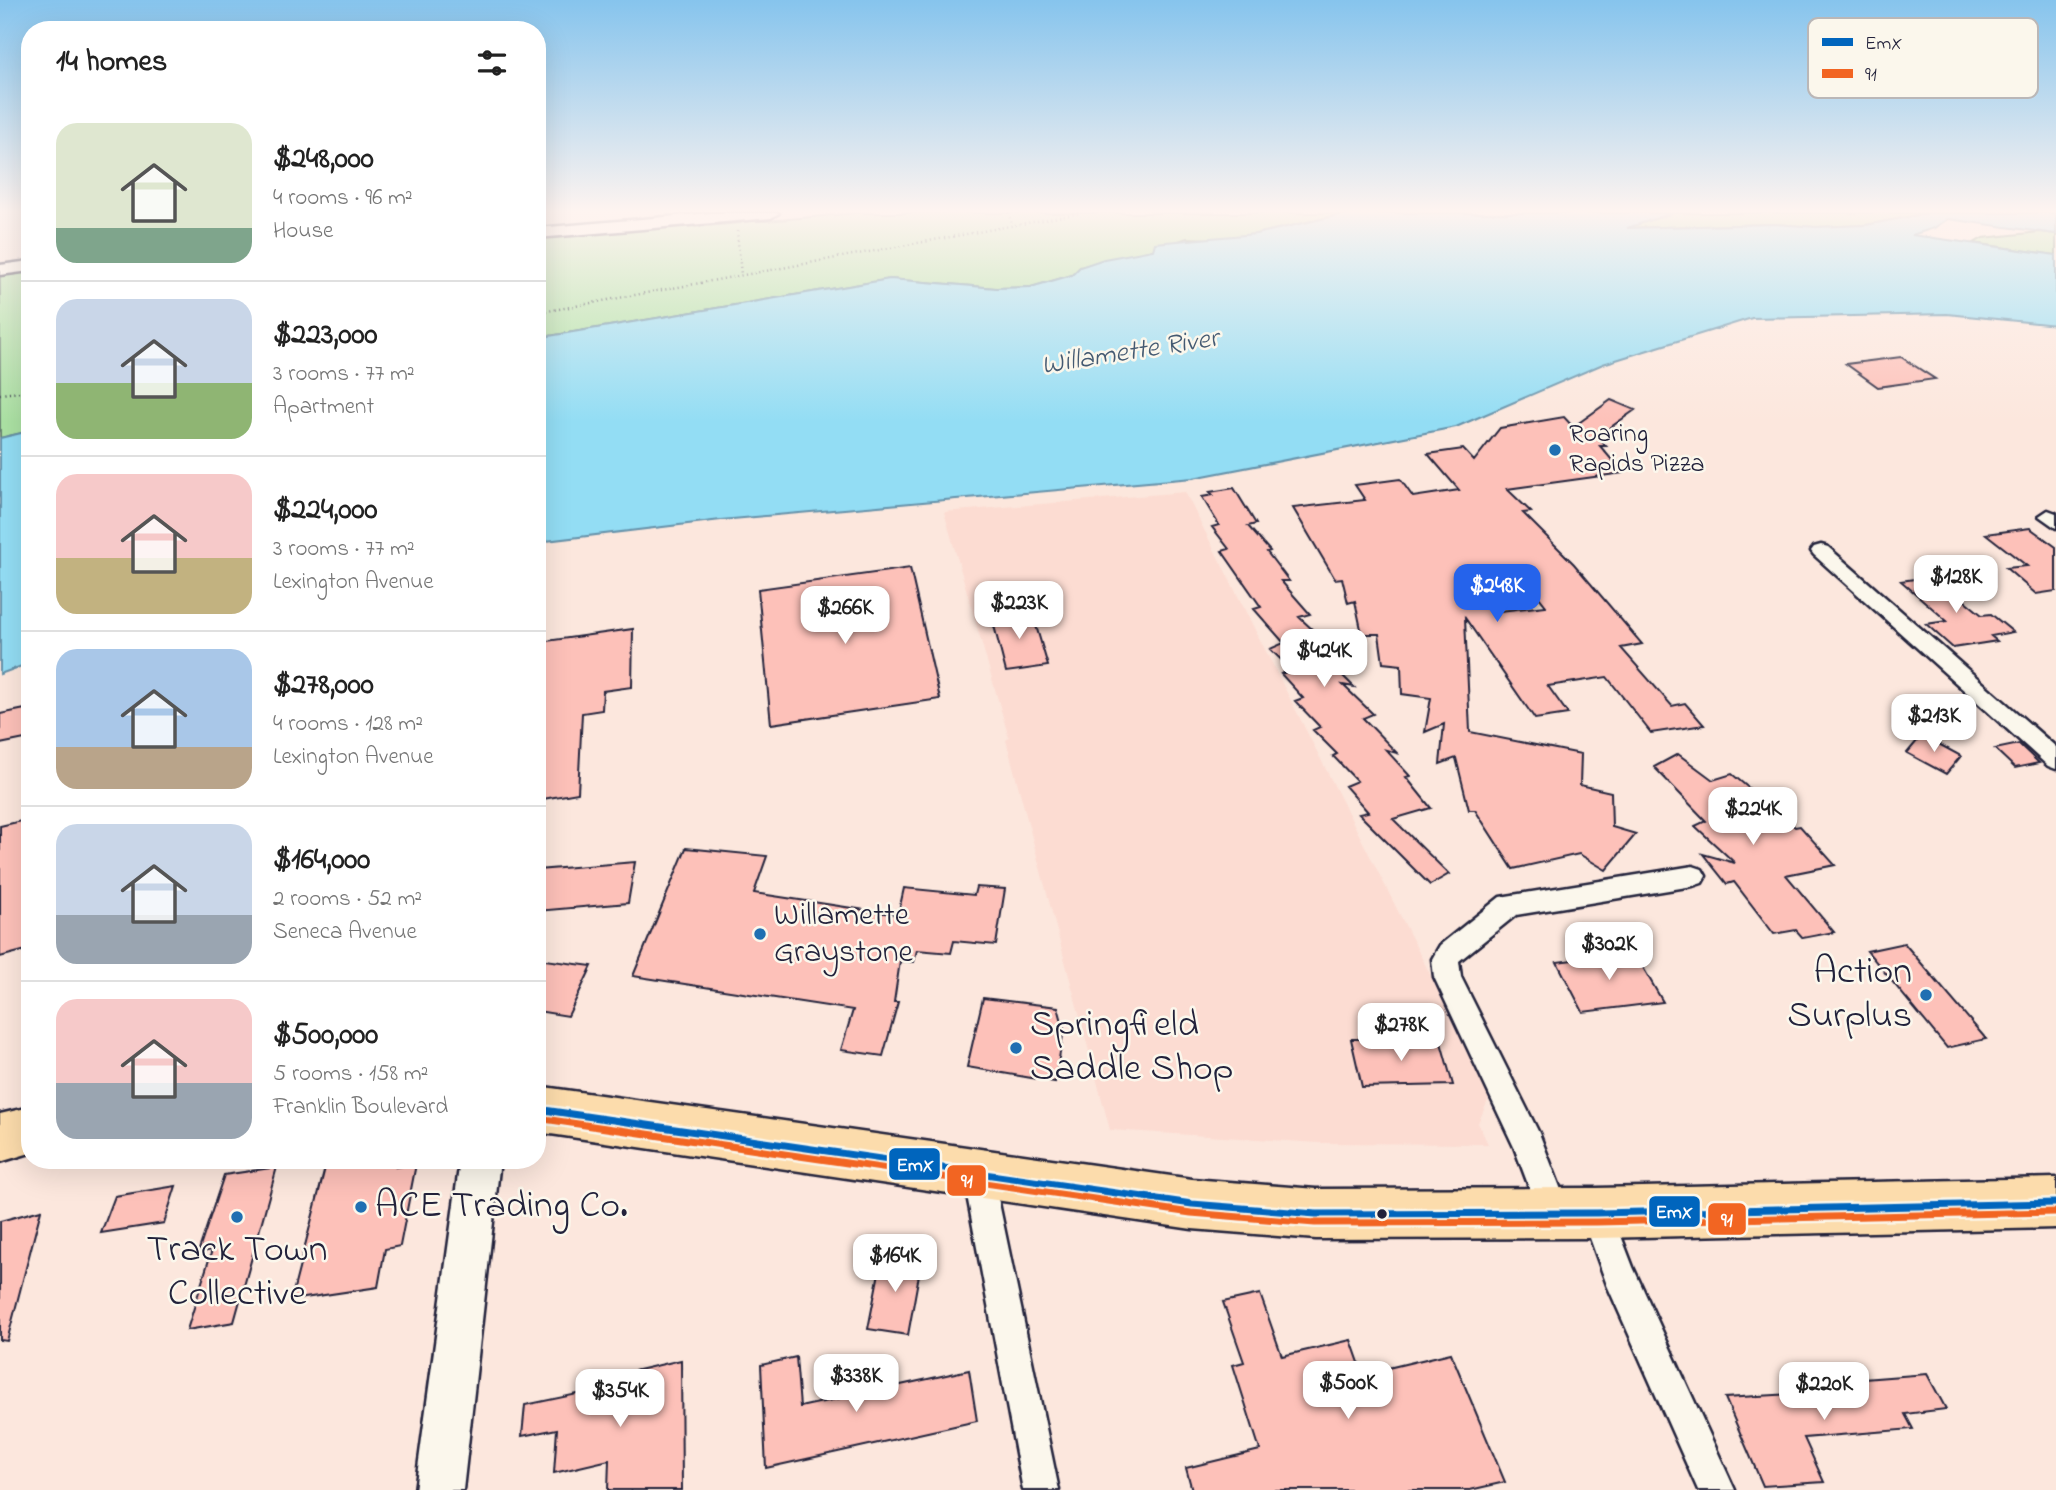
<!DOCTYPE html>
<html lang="en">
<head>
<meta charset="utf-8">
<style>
  :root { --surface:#fff; --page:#f2f2f2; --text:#222; --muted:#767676; --line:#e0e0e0; --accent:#2563eb }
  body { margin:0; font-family:"Indie Flower",sans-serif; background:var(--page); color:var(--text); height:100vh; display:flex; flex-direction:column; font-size:26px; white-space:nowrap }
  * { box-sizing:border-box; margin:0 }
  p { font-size:23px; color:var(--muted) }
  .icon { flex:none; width:38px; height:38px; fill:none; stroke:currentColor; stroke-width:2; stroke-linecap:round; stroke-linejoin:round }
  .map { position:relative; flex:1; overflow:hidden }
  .sheet { position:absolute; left:21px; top:21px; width:525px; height:1148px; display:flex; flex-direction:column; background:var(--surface); border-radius:28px; box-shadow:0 7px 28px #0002 }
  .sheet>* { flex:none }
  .price { position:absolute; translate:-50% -60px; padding:0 16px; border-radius:14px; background:#fff; color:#222; font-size:23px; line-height:46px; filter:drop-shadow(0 2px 4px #0008) }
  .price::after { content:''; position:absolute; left:50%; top:42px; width:21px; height:16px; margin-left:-10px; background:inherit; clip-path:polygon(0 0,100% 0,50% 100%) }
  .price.current { background:var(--accent); color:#fff }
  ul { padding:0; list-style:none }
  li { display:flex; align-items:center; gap:21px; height:175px; padding:0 35px }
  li+li { border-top:2px solid var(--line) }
  li span { display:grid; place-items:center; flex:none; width:196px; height:140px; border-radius:21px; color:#555 }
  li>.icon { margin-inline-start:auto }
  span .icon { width:84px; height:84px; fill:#fffc; stroke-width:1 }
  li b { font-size:30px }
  h2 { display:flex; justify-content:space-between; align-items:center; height:84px; padding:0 35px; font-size:30px }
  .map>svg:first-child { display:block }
</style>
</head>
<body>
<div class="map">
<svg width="2056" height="1490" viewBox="0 0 2056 1490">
  <rect width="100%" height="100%" fill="#fce7dd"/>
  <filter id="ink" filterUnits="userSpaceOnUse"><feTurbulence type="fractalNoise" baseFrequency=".0143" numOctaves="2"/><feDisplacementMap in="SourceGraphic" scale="14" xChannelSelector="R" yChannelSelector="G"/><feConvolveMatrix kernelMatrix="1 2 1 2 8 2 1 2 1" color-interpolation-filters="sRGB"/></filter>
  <g filter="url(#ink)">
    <!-- built -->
    <path fill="#fcdcd2" d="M1185 492 1491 1094 1478 1123 1488 1144 1319 1143 1110 1130 1006 740 1009 738 944 512Z"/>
    <!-- green -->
    <path fill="#ace2a4" stroke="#678270" stroke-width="2" d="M857 213H1366L1343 214 1256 234 1216 239 1187 238 1153 250 1080 267 1072 275 1031 287 996 288 890 279 537 338V237L694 222 695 227 741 223V220L766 221Z
      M1673 213H1929L1866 225 1816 227 1775 224 1622 228Z
      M2040 232 2056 234V255L1974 243 1983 238Z
      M30 270V431L0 438V275Z"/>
    <!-- water -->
    <path fill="#93ddf4" stroke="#6692aa" stroke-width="2" d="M1366 213H1673L1627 228 1775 224 1816 227 1866 225 1929 213H2056V234L1948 219 1934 228 1912 235 2056 255V325L1947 314 1752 318 1603 364 1456 427 1193 478 721 520 537 542V338L890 279 996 288 1031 287 1072 275 1080 267 1104 259 1153 250 1155 243 1256 234 1343 214Z
      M30 431V663L0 674V438Z"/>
    <!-- building -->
    <path fill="#fdc1b9" stroke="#22223b" stroke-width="2" fill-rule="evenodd" d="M1901 357 1935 379 1878 387 1846 364Z
      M1611 400 1635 410 1597 437 1606 446H1600L1623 473 1507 489 1531 512 1523 513 1574 564 1642 644 1621 648 1672 706 1685 703 1704 725 1651 733 1607 677 1548 686 1568 714 1535 719 1465 618 1470 732 1581 754 1580 785 1611 792 1612 827 1636 834 1606 870 1579 854 1513 869 1475 810H1469L1456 758 1440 764 1444 724 1425 732 1431 698 1402 694 1401 665 1383 663 1379 634H1362L1355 601 1348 603 1342 578 1335 579 1293 508 1365 500 1355 485 1400 479 1413 497 1459 490 1428 454 1463 449 1474 461 1500 428 1564 417 1573 427ZM1517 569 1546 606 1500 611 1474 577Z
      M1234 488 1256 524 1248 526 1270 551 1267 552 1289 581H1281L1310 614 1299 617 1315 632H1305L1334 660H1327L1354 687 1343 685 1373 714 1363 718 1397 753 1386 750 1410 776 1406 777 1431 808 1393 819 1449 874 1430 885 1359 814 1368 812 1345 786 1357 781 1333 756 1337 754 1313 730 1320 727 1295 701 1303 698 1281 674 1292 670 1270 649 1284 643 1254 609 1261 607 1222 551 1229 549 1212 527 1219 525 1202 497 1213 495 1210 492Z
      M2030 528 2056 547V591L2036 594 2006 568 2027 566 1986 534Z
      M910 568 940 699 771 724 758 589Z
      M1935 576 1982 615 1991 614 2013 632 1991 636 1997 641 1953 648 1926 624 1947 621 1901 581Z
      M1031 609 1048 666 1006 672 991 614Z
      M633 629 632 687 603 691 602 710 582 713 578 793 537 800 539 642Z
      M30 708V738L0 744V714Z
      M1922 735 1961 756 1946 774 1907 753Z
      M2019 744 2039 763 2015 768 1995 749Z
      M1678 754 1713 780 1732 774 1795 827 1800 826 1835 865 1786 875 1834 932 1803 938 1796 930 1774 934 1734 882 1727 884 1703 854 1735 863 1695 826 1706 821 1654 767Z
      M30 819V949L0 957V826Z
      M686 848 767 856 754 893 898 915 904 888 974 895 976 887 1005 889 996 945 954 941 951 953 917 950 914 962 900 961 894 1002H898L883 1056 841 1050 853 1010 633 976Z
      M635 862 628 903 537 911V870Z
      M1904 943 1986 1039 1947 1048 1867 951Z
      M1634 952 1663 1002 1583 1012 1557 962Z
      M537 959 592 966 568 1016 537 1011Z
      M983 998 1058 1007 1064 1029 1055 1082 967 1067Z
      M1351 1039H1440L1453 1085 1362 1087Z
      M376 1160H398L396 1167 416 1164 400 1246 385 1249 378 1287 291 1300 325 1168Z
      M277 1167 234 1322 187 1330 212 1250 198 1253 224 1175Z
      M176 1186 164 1223 101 1233 115 1196Z
      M41 1210 7 1341 0 1340V1221Z
      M883 1252 922 1258 908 1335 868 1329Z
      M1260 1294 1282 1356 1351 1340 1363 1374 1451 1353 1505 1482 1470 1490H1192L1186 1468 1260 1450 1233 1365 1244 1362 1223 1302Z
      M796 1357 800 1407 969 1370 977 1421 766 1468 761 1365Z
      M681 1360 682 1490H608L609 1460 554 1473 557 1429 522 1436 525 1405 611 1387 612 1376Z
      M1927 1374 1946 1409 1905 1414 1913 1429 1804 1438 1824 1482 1763 1486 1725 1398 1856 1390 1851 1380Z"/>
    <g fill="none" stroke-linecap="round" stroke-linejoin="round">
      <!-- minor casing -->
      <g stroke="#22223b" stroke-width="5">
        <path id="minor" d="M2048 510 2056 513V528L2039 516Z
          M1821 545 1828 547 2056 747V769L2048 766 1814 555 1811 551 1814 547Z
          M1693 866 1702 869 1706 876 1702 883 1693 886 1516 915 1459 961 1461 977 1539 1133 1570 1213 1565 1224 1554 1229 1543 1224 1514 1147 1434 977 1432 959 1440 945 1500 897Z
          M978 1159 989 1163 993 1174 1059 1490H1023L963 1174 967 1163Z
          M1597 1197 1608 1202 1633 1267 1735 1490H1698L1607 1285 1581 1213 1586 1202Z"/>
      </g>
      <!-- tertiary casing -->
      <g stroke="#22223b" stroke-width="5">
        <path id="tertiary" d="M711 213H779L771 218 537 238V228Z
          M30 261V271L0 275V265Z
          M460 1160H500L463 1490H415Z"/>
      </g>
      <!-- primary casing -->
      <g stroke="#22223b" stroke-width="5">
        <path id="primary" d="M537 1086 1192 1179 1316 1189 1597 1188 2056 1178V1228L1597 1238 1316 1239 1192 1229 537 1132Z
          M30 1107V1153L0 1162V1114Z"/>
      </g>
      <!-- path -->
      <path stroke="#22223b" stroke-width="2.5" stroke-dasharray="1 3.5" stroke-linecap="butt" d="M1008 213 1012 224
        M737 231 741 275
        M537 313 1081 213
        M0 394 30 391"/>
      <!-- minor -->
      <use href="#minor" fill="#fbf7ec" fill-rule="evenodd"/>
      <!-- tertiary -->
      <use href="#tertiary" fill="#fbf7ec" fill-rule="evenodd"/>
      <!-- primary -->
      <use href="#primary" fill="#fcdcac" fill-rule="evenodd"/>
      <!-- bus-1 casing -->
      <g stroke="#fbf7ec" stroke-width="12">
        <path id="bus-1" d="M537 1109 1192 1204 1316 1214 1597 1213 2056 1203"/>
      </g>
      <!-- bus-2 casing -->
      <g stroke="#fbf7ec" stroke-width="12">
        <path id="bus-2" d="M537 1118 1191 1213 1315 1223 1597 1222 2056 1212"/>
      </g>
      <!-- bus-1 -->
      <use href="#bus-1" stroke="#0065bd" stroke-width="7"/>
      <!-- bus-2 -->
      <use href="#bus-2" stroke="#f26522" stroke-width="7"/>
    </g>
  </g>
  <!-- sky -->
  <linearGradient id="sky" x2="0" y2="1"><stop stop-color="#86c4ed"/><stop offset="0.5" stop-color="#fef4f0"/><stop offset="1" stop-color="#fef4f0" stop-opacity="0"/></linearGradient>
  <rect width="2056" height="422" fill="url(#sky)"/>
  <!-- markers -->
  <g fill="#1f6fb2" stroke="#fbf7ec" stroke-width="2.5">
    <circle cx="1555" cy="450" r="7"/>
    <circle cx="760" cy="934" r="7"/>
    <circle cx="1926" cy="995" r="7"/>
    <circle cx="1016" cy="1048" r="7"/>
    <circle cx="361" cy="1207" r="7"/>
    <circle cx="237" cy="1217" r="7"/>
  </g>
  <circle fill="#22223b" stroke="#fbf7ec" stroke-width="2.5" cx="1382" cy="1214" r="6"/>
  <g text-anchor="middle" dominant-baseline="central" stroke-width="5" stroke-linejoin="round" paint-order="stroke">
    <!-- far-poi labels -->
    <g font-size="26" fill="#22223b" stroke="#fbf7ec" text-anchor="start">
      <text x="1569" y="435">Roaring<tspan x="1569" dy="30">Rapids Pizza</tspan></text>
    </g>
    <!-- far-water labels -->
    <g font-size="28" font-style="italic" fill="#445a72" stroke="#fbf7ec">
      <text transform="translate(1130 353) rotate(-9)">Willamette River</text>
    </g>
    <!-- poi labels -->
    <g font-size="32" fill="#22223b" stroke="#fbf7ec" text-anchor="start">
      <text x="774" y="916">Willamette<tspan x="774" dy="37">Graystone</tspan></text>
    </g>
    <!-- near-poi labels -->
    <g font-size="38" fill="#22223b" stroke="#fbf7ec" text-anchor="start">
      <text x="1912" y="973" text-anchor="end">Action<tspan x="1912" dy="44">Surplus</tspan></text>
      <text x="1030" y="1026">Springfield<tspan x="1030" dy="44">Saddle Shop</tspan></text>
      <text x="375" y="1207">ACE Trading Co.</text>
      <text x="237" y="1251" text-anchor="middle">Track Town<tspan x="237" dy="44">Collective</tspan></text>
    </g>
  </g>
  <!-- legend -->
  <rect x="1808" y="18" width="230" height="80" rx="10" fill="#fbf7ec" stroke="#bab7b7" stroke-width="2"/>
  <rect x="1822" y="38" width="31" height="8" fill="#0065bd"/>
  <rect x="1822" y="69" width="31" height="9" fill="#f26522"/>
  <g font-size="19" fill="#22223b">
    <text x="1865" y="49">EmX</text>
    <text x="1865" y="80">91</text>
  </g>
  <g stroke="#fbf7ec" stroke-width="2.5">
    <rect x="888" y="1147" width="53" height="34" rx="7" fill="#0065bd"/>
    <rect x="946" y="1164" width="41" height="33" rx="7" fill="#f26522"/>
    <rect x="1648" y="1195" width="53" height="33" rx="7" fill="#0065bd"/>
    <rect x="1707" y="1202" width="40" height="34" rx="7" fill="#f26522"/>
  </g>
  <g font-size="19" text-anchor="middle" font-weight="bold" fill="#fff">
    <text x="915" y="1171">EmX</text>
    <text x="967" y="1187">91</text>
    <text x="1674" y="1218">EmX</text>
    <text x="1727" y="1226">91</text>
  </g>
</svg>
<b class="price" style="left:1956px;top:615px">$128K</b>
<b class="price current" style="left:1497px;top:624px">$248K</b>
<b class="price" style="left:1019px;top:641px">$223K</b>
<b class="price" style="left:845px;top:646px">$266K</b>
<b class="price" style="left:1324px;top:689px">$424K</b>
<b class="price" style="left:1934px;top:754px">$213K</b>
<b class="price" style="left:1753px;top:847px">$224K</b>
<b class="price" style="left:1609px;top:982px">$302K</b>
<b class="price" style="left:1401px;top:1063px">$278K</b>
<b class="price" style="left:895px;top:1294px">$164K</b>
<b class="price" style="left:856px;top:1414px">$338K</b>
<b class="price" style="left:1348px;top:1421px">$500K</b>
<b class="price" style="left:1824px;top:1422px">$220K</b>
<b class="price" style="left:620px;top:1429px">$354K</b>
<section class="sheet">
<h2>14 homes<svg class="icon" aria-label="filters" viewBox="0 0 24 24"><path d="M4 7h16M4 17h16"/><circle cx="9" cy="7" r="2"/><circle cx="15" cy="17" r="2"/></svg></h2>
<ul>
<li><span style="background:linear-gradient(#dfe7d0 75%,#7fa58c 0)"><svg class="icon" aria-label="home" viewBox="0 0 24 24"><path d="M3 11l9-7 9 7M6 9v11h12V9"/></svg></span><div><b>$248,000</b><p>4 rooms · 96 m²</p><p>House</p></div></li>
<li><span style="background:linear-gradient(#c9d6e8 60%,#8fb573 0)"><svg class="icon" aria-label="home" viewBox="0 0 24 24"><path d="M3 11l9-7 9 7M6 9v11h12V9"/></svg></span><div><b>$223,000</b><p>3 rooms · 77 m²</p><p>Apartment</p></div></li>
<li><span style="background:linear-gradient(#f6c9c9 60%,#c2b280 0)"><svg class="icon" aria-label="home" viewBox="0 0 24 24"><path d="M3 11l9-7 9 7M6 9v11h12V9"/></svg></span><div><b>$224,000</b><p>3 rooms · 77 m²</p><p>Lexington Avenue</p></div></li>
<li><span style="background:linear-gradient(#a9c7e8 70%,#b9a48a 0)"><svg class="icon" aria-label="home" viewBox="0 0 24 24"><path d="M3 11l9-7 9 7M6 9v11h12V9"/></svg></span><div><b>$278,000</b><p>4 rooms · 128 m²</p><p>Lexington Avenue</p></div></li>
<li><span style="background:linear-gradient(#c9d6e8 65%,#9aa5b1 0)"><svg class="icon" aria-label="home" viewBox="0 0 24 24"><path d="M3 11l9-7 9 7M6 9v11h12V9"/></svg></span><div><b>$164,000</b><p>2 rooms · 52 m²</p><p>Seneca Avenue</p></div></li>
<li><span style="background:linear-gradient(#f6c9c9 60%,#9aa5b1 0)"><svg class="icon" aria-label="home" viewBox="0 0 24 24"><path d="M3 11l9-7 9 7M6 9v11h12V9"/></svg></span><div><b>$500,000</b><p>5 rooms · 158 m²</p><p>Franklin Boulevard</p></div></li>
</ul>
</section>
</div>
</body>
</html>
